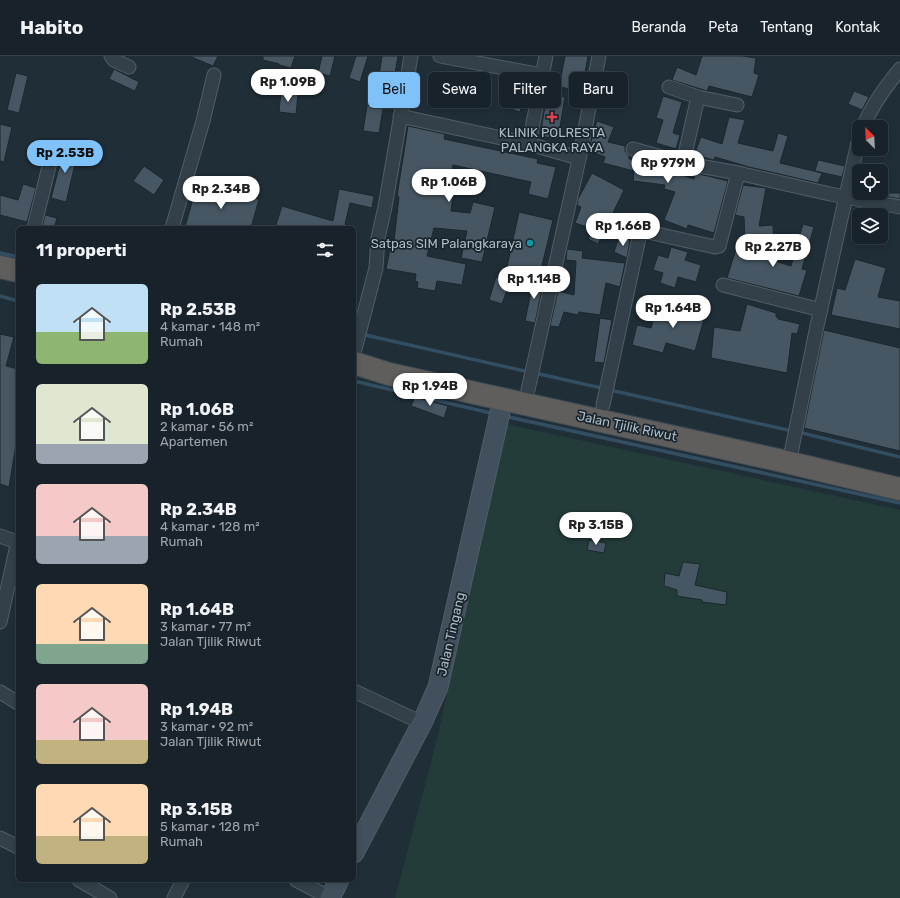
<!DOCTYPE html>
<html lang="id">
<head>
<meta charset="utf-8">
<style>
  :root { --surface:#18222a; --page:#252f36; --text:#f1f3f6; --muted:#9fa4a8; --line:#363f47; --accent:#7fc2fa }
  body { margin:0; font-family:Rubik,sans-serif; background:var(--page); color:var(--text); height:100vh; display:flex; flex-direction:column; font-size:15px; white-space:nowrap }
  * { box-sizing:border-box; margin:0 }
  p { font-size:13px; color:var(--muted) }
  .icon { flex:none; width:22px; height:22px; fill:none; stroke:currentColor; stroke-width:2; stroke-linecap:round; stroke-linejoin:round }
  .map { position:relative; flex:1; overflow:hidden }
  .panel { position:absolute; left:16px; top:170px; width:340px; height:656px; display:flex; flex-direction:column; background:var(--surface); border-radius:6px; box-shadow:0 2px 6px #0003,0 0 0 1px var(--line) }
  .panel>* { flex:none }
  .hud { position:absolute; left:368px; top:16px; width:380px; height:36px; display:flex; gap:8px }
  .needle { width:26px; rotate:336deg }
  .buttons { position:absolute; left:852px; top:64px; display:grid; gap:8px }
  .buttons a { display:grid; place-items:center; width:36px; height:36px; border-radius:6px; background:var(--surface); box-shadow:0 2px 6px #0003,0 0 0 1px var(--line); font-size:20px }
  .price { position:absolute; translate:-50% -34px; padding:0 9px; border-radius:14px; background:#fff; color:#222; font-size:13px; line-height:26px; filter:drop-shadow(0 1px 2px #0008) }
  .price::after { content:''; position:absolute; left:50%; top:24px; width:12px; height:9px; margin-left:-6px; background:inherit; clip-path:polygon(0 0,100% 0,50% 100%) }
  .price.current { background:var(--accent); color:#111 }
  ul { padding:0; list-style:none }
  li { display:flex; align-items:center; gap:12px; height:100px; padding:0 20px }
  li span { display:grid; place-items:center; flex:none; width:112px; height:80px; border-radius:6px; color:#555 }
  li>.icon { margin-inline-start:auto }
  span .icon { width:48px; height:48px; fill:#fffc; stroke-width:1 }
  li b { font-size:17px }
  h2 { display:flex; justify-content:space-between; align-items:center; height:48px; padding:0 20px; font-size:17px }
  .tag { padding:0 14px; border-radius:6px; background:var(--surface); box-shadow:0 2px 6px #0003,0 0 0 1px var(--line); font-size:14px; line-height:36px }
  .tag.current { background:var(--accent); color:#111 }
  header { display:flex; align-items:center; gap:24px; box-sizing:border-box; height:56px; padding:0 20px; background:var(--surface); border-bottom:1px solid var(--line) }
  header strong { font-size:19px }
  nav { display:flex; gap:22px; margin-inline-start:auto; font-size:14px }
  .map>svg:first-child { display:block }
</style>
</head>
<body>
<header>
<strong>Habito</strong>
<nav><a>Beranda</a><a>Peta</a><a>Tentang</a><a>Kontak</a></nav>
</header>
<div class="map">
<svg width="900" height="842" viewBox="0 0 900 842">
  <rect width="100%" height="100%" fill="#202e38"/>
  <!-- green -->
  <path fill="#233b39" d="M506 368 900 454V842H395L437 683Z"/>
  <g fill="none" stroke-linecap="round" stroke-linejoin="round">
    <!-- stream -->
    <path stroke="#334d61" stroke-width="3.5" d="M0 197 18 201
      M0 240 18 245
      M361 278 529 316
      M535 317 792 375
      M354 325 495 358
      M504 360 900 447
      M798 376 900 401"/>
  </g>
  <!-- building -->
  <path fill="#465662" stroke="#1b272f" d="M189 0H218L213 10Z
    M263 0H295L291 12 279 9V8L263 4Z
    M322 0H335L330 20 318 17Z
    M356 0H368L360 26 349 22Z
    M382 0H398L393 29 387 28 379 77 363 75 369 37 376 39Z
    M565 0H588L582 35 559 31Z
    M702 0H742L756 2 754 17 759 19 752 41 709 30 707 35 672 24 677 11 696 19Z
    M114 13 139 26 135 35 109 23Z
    M16 17 28 20 19 57 7 54Z
    M472 22 485 26 477 49 465 45Z
    M514 28 527 32 520 56 507 52Z
    M442 35 455 38 452 51 439 48Z
    M854 35 869 41 862 54 848 48Z
    M281 36 298 38 296 58 279 56Z
    M547 38 565 41 558 83 540 80Z
    M663 40 682 46 673 77 680 79 676 93 656 87 663 64 656 62Z
    M729 61 745 64 738 87 773 95 778 77 788 80 780 107 822 117 818 127 749 111 715 101 714 104 694 99 701 81 722 88Z
    M597 65 614 71 608 86 625 90V95L629 100V103L647 105 662 109V112L694 123 695 117 728 125 714 177 688 169 687 173 664 164 675 136 664 133 665 129 633 125 634 115 603 107 605 101 589 95 592 81Z
    M0 68 12 71 4 106 0 105Z
    M408 70 445 78 444 83 538 103 537 107 556 111 548 143 528 138 531 126 453 109 446 141 453 142 451 155 470 157 473 146 495 151 482 206 461 202 467 175 434 172 427 200 466 208 462 229 437 225 435 235 417 232 418 226 415 225 416 218 386 213 390 193H393L399 141 397 140Z
    M65 89 79 92 66 146 51 142Z
    M818 104 845 110 842 121 815 115Z
    M144 110 164 124 154 139 133 125Z
    M592 117 624 134 598 188 588 183 593 173 575 167 581 151 577 149 578 143Z
    M23 128 36 132 27 166 0 159V139L18 144Z
    M197 129 259 143 251 172H192L185 171Z
    M743 129 766 132 759 170 773 169 774 189 745 190 744 161 735 159Z
    M339 133 374 140 372 152 350 147 345 168 348 170V172H275L282 150 333 165Z
    M874 137H900V143L874 138Z
    M519 156 553 164 540 218 507 211Z
    M45 159 57 162 54 172H42Z
    M803 168 814 171 802 213 807 214 799 240 727 222 736 193 791 210Z
    M619 181 630 184 627 202 614 196Z
    M671 191 688 196 685 204 701 209 696 226 678 221 675 232 660 227 663 217 653 214 658 199 668 202Z
    M567 193 583 195 582 202 625 207 620 231 606 227 600 259 579 256 578 259 564 256 559 271 550 270 558 235 574 239 576 205 566 204Z
    M855 203 886 212 878 241 900 245V273L831 259 837 232 845 234Z
    M496 221 510 226 502 248 489 244Z
    M534 221 544 223 535 267 525 265Z
    M685 243 708 249 695 295 666 287 663 297 632 289 637 269 651 272 656 254 680 260Z
    M747 248 776 257V261H778V263L800 268 797 278 792 277 787 317 711 302 714 271 740 275Z
    M600 262 612 264 604 307 594 306Z
    M824 274 900 292V395L804 372Z
    M0 278 14 281 6 310 18 313V389H16L9 431 0 428Z
    M415 341 448 350 444 362 411 350Z
    M589 484 606 487 604 497 587 494Z
    M683 506 700 508 695 529 727 536 726 549 702 546V544L677 540V534L664 530 665 517 679 520Z"/>
  <g fill="none" stroke-linecap="round" stroke-linejoin="round">
    <!-- minor casing -->
    <g stroke="#515e66" stroke-width="15">
      <path id="minor" d="M111 0 114 4 129 11
        M440 0 542 19
        M669 31 698 41
        M400 60 529 88 546 0
        M863 71C872 49 885 31 900 13
        M529 88 579 102
        M633 93 683 107 738 117
        M683 107 698 41 737 49
        M34 172 51 102
        M172 172 203 65 214 19
        M723 229 821 254
        M355 293 376 212 378 182 385 151 411 0
        M528 334 581 94 599 0
        M603 349 639 182 642 178 648 176 715 191 719 190 738 117 830 138 900 151
        M789 407 817 270 859 82
        M0 480 17 486
        M0 566 18 485
        M354 635 422 667
        M0 636 18 647
        M0 782 18 791
        M79 824 110 842
        M296 824 330 842
        M174 842 183 824"/>
    </g>
    <!-- secondary casing -->
    <g stroke="#515e66" stroke-width="21">
      <path id="secondary" d="M354 797 422 667 438 631 503 343
        M330 842 339 824"/>
    </g>
    <!-- trunk casing -->
    <g stroke="#3e4b53" stroke-width="24">
      <path id="trunk" d="M0 211 18 215
        M354 307 389 318 778 404 900 433"/>
    </g>
    <!-- minor -->
    <use href="#minor" stroke="#344049" stroke-width="13"/>
    <!-- secondary -->
    <use href="#secondary" stroke="#41505c" stroke-width="19"/>
    <!-- trunk -->
    <use href="#trunk" stroke="#605e5c" stroke-width="22"/>
  </g>
  <!-- markers -->
  <path fill="#e0444e" stroke="#19252d" stroke-width="1.5" d="M550 55h4v4h4v4h-4v4h-4v-4h-4v-4h4z"/>
  <circle fill="#0f9aa8" stroke="#19252d" stroke-width="1.5" cx="530" cy="187" r="4"/>
  <g text-anchor="middle" dominant-baseline="central" stroke-width="3.5" stroke-linejoin="round" paint-order="stroke">
    <!-- poi labels -->
    <g font-size="13" fill="#aebbc5" stroke="#19252d">
      <text x="552" y="76">KLINIK POLRESTA<tspan x="552" dy="15">PALANGKA RAYA</tspan></text>
      <text x="522" y="187" text-anchor="end">Satpas SIM Palangkaraya</text>
    </g>
    <!-- street labels -->
    <g font-size="13" fill="#aebbc5" stroke="#19252d">
      <text transform="translate(627 370) rotate(12)">Jalan Tjilik Riwut</text>
      <text transform="translate(451 578) rotate(-77)">Jalan Tingang</text>
    </g>
  </g>
</svg>
<div class="buttons">
<a><svg class="needle" viewBox="-14 -14 28 28"><path d="M0-13l5 13h-10z" fill="#e53935"/><path d="M0 13l5-13h-10z" fill="#9fa4a8"/></svg></a>
<a><svg class="icon" aria-label="locate" viewBox="0 0 24 24"><circle cx="12" cy="12" r="6"/><path d="M12 2v4M12 18v4M2 12h4M18 12h4"/></svg></a>
<a><svg class="icon" aria-label="layers" viewBox="0 0 24 24"><path d="M12 4l9 5-9 5-9-5zM3 14l9 5 9-5"/></svg></a>
</div>
<b class="price" style="left:288px;top:47px">Rp 1.09B</b>
<b class="price current" style="left:65px;top:118px">Rp 2.53B</b>
<b class="price" style="left:668px;top:128px">Rp 979M</b>
<b class="price" style="left:449px;top:147px">Rp 1.06B</b>
<b class="price" style="left:221px;top:154px">Rp 2.34B</b>
<b class="price" style="left:623px;top:191px">Rp 1.66B</b>
<b class="price" style="left:773px;top:212px">Rp 2.27B</b>
<b class="price" style="left:534px;top:244px">Rp 1.14B</b>
<b class="price" style="left:673px;top:273px">Rp 1.64B</b>
<b class="price" style="left:430px;top:351px">Rp 1.94B</b>
<b class="price" style="left:596px;top:490px">Rp 3.15B</b>
<div class="hud">
<a class="tag current">Beli</a>
<a class="tag">Sewa</a>
<a class="tag">Filter</a>
<a class="tag">Baru</a>
</div>
<section class="panel">
<h2>11 properti<svg class="icon" aria-label="filters" viewBox="0 0 24 24"><path d="M4 7h16M4 17h16"/><circle cx="9" cy="7" r="2"/><circle cx="15" cy="17" r="2"/></svg></h2>
<ul>
<li><span style="background:linear-gradient(#bfe0f5 60%,#8fb573 0)"><svg class="icon" aria-label="home" viewBox="0 0 24 24"><path d="M3 11l9-7 9 7M6 9v11h12V9"/></svg></span><div><b>Rp 2.53B</b><p>4 kamar · 148 m²</p><p>Rumah</p></div></li>
<li><span style="background:linear-gradient(#dfe7d0 75%,#9aa5b1 0)"><svg class="icon" aria-label="home" viewBox="0 0 24 24"><path d="M3 11l9-7 9 7M6 9v11h12V9"/></svg></span><div><b>Rp 1.06B</b><p>2 kamar · 56 m²</p><p>Apartemen</p></div></li>
<li><span style="background:linear-gradient(#f6c9c9 65%,#9aa5b1 0)"><svg class="icon" aria-label="home" viewBox="0 0 24 24"><path d="M3 11l9-7 9 7M6 9v11h12V9"/></svg></span><div><b>Rp 2.34B</b><p>4 kamar · 128 m²</p><p>Rumah</p></div></li>
<li><span style="background:linear-gradient(#ffd9b3 75%,#7fa58c 0)"><svg class="icon" aria-label="home" viewBox="0 0 24 24"><path d="M3 11l9-7 9 7M6 9v11h12V9"/></svg></span><div><b>Rp 1.64B</b><p>3 kamar · 77 m²</p><p>Jalan Tjilik Riwut</p></div></li>
<li><span style="background:linear-gradient(#f6c9c9 70%,#c2b280 0)"><svg class="icon" aria-label="home" viewBox="0 0 24 24"><path d="M3 11l9-7 9 7M6 9v11h12V9"/></svg></span><div><b>Rp 1.94B</b><p>3 kamar · 92 m²</p><p>Jalan Tjilik Riwut</p></div></li>
<li><span style="background:linear-gradient(#ffd9b3 65%,#c2b280 0)"><svg class="icon" aria-label="home" viewBox="0 0 24 24"><path d="M3 11l9-7 9 7M6 9v11h12V9"/></svg></span><div><b>Rp 3.15B</b><p>5 kamar · 128 m²</p><p>Rumah</p></div></li>
</ul>
</section>
</div>
</body>
</html>
